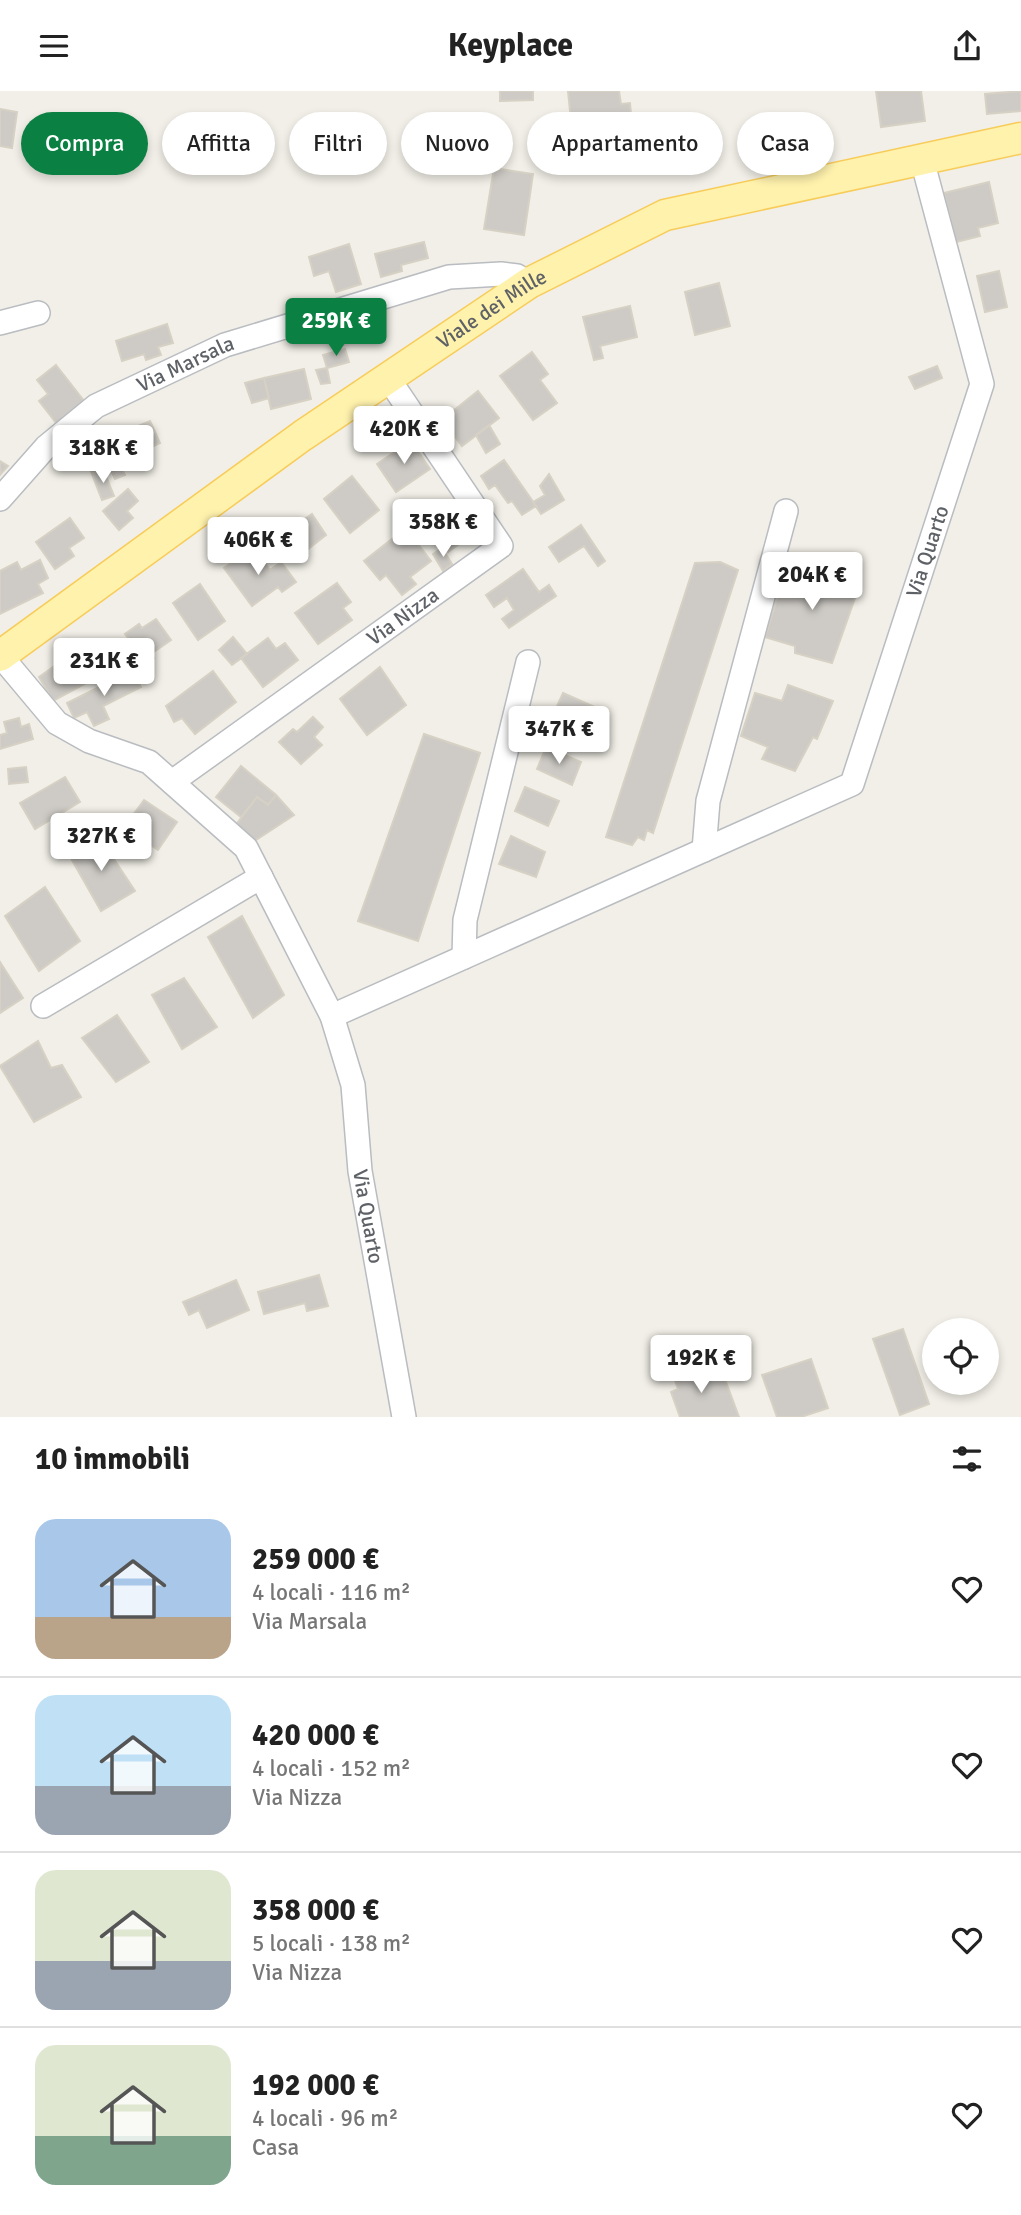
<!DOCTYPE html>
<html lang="it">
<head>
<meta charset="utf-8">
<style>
  :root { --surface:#fff; --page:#f2f2f2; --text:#222; --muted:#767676; --line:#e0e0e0; --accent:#0b8043 }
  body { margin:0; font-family:Signika,sans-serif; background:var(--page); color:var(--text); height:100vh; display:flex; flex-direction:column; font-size:26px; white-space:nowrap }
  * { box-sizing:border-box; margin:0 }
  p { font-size:23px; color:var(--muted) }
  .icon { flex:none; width:38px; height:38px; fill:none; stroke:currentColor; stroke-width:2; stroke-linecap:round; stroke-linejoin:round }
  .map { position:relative; height:1326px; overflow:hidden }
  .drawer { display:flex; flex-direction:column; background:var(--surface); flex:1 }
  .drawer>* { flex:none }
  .guide { position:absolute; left:21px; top:21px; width:980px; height:63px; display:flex; gap:14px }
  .controls { position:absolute; left:922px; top:1227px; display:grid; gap:14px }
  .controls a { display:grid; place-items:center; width:77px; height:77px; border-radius:50%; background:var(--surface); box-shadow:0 4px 10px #0003; font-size:35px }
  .price { position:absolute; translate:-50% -60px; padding:0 16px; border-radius:7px; background:#fff; color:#222; font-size:23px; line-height:46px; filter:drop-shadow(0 2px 4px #0008) }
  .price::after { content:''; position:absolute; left:50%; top:42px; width:21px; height:16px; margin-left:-10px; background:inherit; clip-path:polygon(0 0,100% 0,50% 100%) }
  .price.active { background:var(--accent); color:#fff }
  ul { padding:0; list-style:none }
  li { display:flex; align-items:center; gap:21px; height:175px; padding:0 35px }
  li+li { border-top:2px solid var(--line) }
  li span { display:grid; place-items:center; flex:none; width:196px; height:140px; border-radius:21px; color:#555 }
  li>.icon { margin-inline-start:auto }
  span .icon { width:84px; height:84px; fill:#fffc; stroke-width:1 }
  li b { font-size:30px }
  h2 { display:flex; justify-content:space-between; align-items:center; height:84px; padding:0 35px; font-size:30px }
  .chip { padding:0 24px; border-radius:32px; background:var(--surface); box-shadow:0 4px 10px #0003; font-size:24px; line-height:63px }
  .chip.active { background:var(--accent); color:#fff }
  header { display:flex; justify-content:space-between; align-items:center; height:91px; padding:0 35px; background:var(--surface); font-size:32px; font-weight:800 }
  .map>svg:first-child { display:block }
</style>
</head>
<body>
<header><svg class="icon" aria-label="menu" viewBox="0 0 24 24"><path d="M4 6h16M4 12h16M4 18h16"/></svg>Keyplace<svg class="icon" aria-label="share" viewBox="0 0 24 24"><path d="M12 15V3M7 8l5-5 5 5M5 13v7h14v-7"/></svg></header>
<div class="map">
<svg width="1021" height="1326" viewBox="0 0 1021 1326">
  <rect width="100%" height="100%" fill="#f1efe7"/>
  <!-- building -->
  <path fill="#cecbc6" stroke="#d6d1c4" stroke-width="2" d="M500 0H533V9L500 10Z
    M568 0H619L621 13 630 12 634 57 599 60 600 67 575 70Z
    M876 0H921L925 30 881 36Z
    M1021 0V20L987 23 985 3Z
    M0 18 17 21 12 57 0 55Z
    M494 77 533 83 524 144 484 138Z
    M989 91 998 132 978 137 980 145 956 151 944 102Z
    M424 151 428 167 401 174 402 180 381 186 375 163Z
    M349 153 361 193 336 201 329 180 314 185 309 166Z
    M999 180 1007 216 985 221 977 185Z
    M719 192 730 235 695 244 685 201Z
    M630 215 637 246 600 255 603 267 594 269 583 226Z
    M167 233 173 252 158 256 161 264 146 269 144 263 122 270 116 250Z
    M345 258 349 271 327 277 323 264Z
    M532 261 548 283 540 289 557 312 533 329 500 285Z
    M56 274 85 311 57 333 39 310 48 303 37 289Z
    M937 275 942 287 915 298 909 286Z
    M327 277 330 292 321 293 316 279Z
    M304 278 311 308 271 318 264 287Z
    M264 287 269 307 252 312 245 292Z
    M478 300 499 327 462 355 442 329Z
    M150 330 160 352 143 360 145 365 121 376 125 384 115 388 109 375 92 383 85 366 127 348 124 341Z
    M489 334 500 353 486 362 476 344Z
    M411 350 430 378 396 401 377 373Z
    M504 369 536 415 522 424 512 410 508 412 495 394 489 398 481 385Z
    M0 370 8 375 0 384Z
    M103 378 114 405 102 409 92 383Z
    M549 383 564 409 541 423 533 411 545 404 540 395Z
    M352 385 379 419 350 442 324 408Z
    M128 398 138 410 127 420 133 427 119 439 103 420Z
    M450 418 469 446 448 461 429 432Z
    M312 423 326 444 294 469 272 442 286 432 290 438Z
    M70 427 84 447 69 457 74 465 55 478 36 451Z
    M581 434 605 470 598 475 584 455 559 471 549 456Z
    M406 437 431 470 410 486 416 493 402 504 386 484 380 489 364 470Z
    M253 456 270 479 281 471 296 491 282 501 278 496 252 515 224 477Z
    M442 457 452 473 443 480 433 463Z
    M40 469 48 487 38 493 43 502 0 523V480L17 471 21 479Z
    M720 471 738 479 653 742 647 739 644 749 638 746 632 754 606 746 695 472Z
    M800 474 831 481 835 489 859 496 832 572 795 562V555L765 546 785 483Z
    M523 478 539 501 549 494 556 505 509 537 502 528 514 519 507 507 494 516 486 504Z
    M337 492 351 511 343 517 352 529 318 553 295 522Z
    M200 493 225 530 198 549 173 512Z
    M156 528 171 549 151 563 154 567 147 572 125 543 139 533 142 537Z
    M233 546 247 563 232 574 219 559Z
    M268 547 276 558 285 552 298 569 263 596 241 567Z
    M81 556 103 583 53 610 39 586Z
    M380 576 406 614 367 644 340 608Z
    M133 579 141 596 103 615 109 628 94 635 87 621 74 627 67 612Z
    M213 580 236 611 195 643 182 627 174 631 166 615Z
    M788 594 833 610 817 648 813 646 795 680 762 668 768 656 741 645 755 602 782 610Z
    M563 602 597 617 589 640 553 624Z
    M313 626 323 636 314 646 322 654 301 673 279 651 293 638 297 641Z
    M19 627 21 636 29 633 33 648 0 658V644L7 642 4 631Z
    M424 643 480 662 418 850 358 830Z
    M546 656 581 671 572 694 537 678Z
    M241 675 276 704 268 714 257 706 241 726 216 706Z
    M26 676 28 691 9 693 8 678Z
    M65 686 80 711 35 738 20 712Z
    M525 696 559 710 548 735 515 720Z
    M276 704 294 724 250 753 235 735 257 706 268 714Z
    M144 709 177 731 158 759 132 742 140 729 133 724Z
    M98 744 135 800 101 820 68 762Z
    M511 745 545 761 536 786 499 773Z
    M45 796 80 850 39 880 5 825Z
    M242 825 284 904 253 927 208 846Z
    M0 871 23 907 0 922Z
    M184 887 217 936 182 958 152 904Z
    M117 924 149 971 116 991 82 947Z
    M38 950 51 977 62 974 81 1006 34 1031 0 975Z
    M319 1184 328 1215 307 1220 305 1212 264 1223 258 1201Z
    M236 1189 249 1219 207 1237 199 1219 189 1224 183 1211Z
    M903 1238 929 1313 900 1324 873 1248Z
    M689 1268 698 1292 723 1283 739 1326H680L671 1301 678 1298 670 1276Z
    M811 1268 828 1317 801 1326H777L762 1284Z"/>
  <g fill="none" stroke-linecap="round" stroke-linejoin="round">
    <!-- minor casing -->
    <g stroke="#b9bcc0" stroke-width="26">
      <g id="minor">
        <path d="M0 232 38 222"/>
        <path id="s1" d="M0 408 46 356 96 315 225 254 449 186 501 183 517 185 529 192"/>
        <path id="s2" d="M0 564 57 632 89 650 149 671 246 757 332 925 353 994 360 1080 404 1326"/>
        <path id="s3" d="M172 691 501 455 388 287"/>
        <path d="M704 759 708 710 786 420"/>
        <path d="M464 866 465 829 528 571"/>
        <path d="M43 915 261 786"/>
        <path id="s4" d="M332 925 852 693 982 293 922 69"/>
      </g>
    </g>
    <!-- major casing -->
    <g stroke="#f8cc59" stroke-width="33">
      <g id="major">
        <path id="s5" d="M0 565 302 345 529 192 665 124 1021 47"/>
      </g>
    </g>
    <!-- minor -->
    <use href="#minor" stroke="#fff" stroke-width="23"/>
    <!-- major -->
    <use href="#major" stroke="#fff2ad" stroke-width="30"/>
  </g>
  <g text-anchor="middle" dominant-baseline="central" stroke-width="5" stroke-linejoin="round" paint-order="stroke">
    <!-- street labels -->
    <g font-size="21" fill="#5e6267" stroke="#fff">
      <text stroke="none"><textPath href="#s5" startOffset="602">Viale dei Mille</textPath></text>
      <text stroke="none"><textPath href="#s1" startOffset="233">Via Marsala</textPath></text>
      <text stroke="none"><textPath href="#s4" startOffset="814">Via Quarto</textPath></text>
      <text stroke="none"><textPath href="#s3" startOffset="284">Via Nizza</textPath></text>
      <text stroke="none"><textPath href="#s2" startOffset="712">Via Quarto</textPath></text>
    </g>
  </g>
</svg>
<div class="controls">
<a><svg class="icon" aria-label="locate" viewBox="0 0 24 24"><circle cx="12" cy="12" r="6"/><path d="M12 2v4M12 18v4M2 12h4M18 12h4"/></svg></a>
</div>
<b class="price active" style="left:336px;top:267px">259K €</b>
<b class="price" style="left:404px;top:375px">420K €</b>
<b class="price" style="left:103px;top:394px">318K €</b>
<b class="price" style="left:443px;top:468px">358K €</b>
<b class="price" style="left:258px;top:486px">406K €</b>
<b class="price" style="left:812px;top:521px">204K €</b>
<b class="price" style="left:104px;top:607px">231K €</b>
<b class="price" style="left:559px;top:675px">347K €</b>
<b class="price" style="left:101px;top:782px">327K €</b>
<b class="price" style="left:701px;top:1304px">192K €</b>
<div class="guide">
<a class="chip active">Compra</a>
<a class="chip">Affitta</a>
<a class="chip">Filtri</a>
<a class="chip">Nuovo</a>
<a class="chip">Appartamento</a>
<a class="chip">Casa</a>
</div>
</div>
<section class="drawer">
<h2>10 immobili<svg class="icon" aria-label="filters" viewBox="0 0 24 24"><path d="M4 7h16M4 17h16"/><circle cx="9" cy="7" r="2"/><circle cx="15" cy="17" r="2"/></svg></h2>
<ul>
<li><span style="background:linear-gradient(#a9c7e8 70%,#b9a48a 0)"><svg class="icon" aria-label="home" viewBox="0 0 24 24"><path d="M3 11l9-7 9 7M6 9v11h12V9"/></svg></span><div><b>259 000 €</b><p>4 locali · 116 m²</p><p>Via Marsala</p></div><svg class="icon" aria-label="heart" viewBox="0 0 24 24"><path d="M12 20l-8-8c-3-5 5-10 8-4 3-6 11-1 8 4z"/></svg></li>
<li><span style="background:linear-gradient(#bfe0f5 65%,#9aa5b1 0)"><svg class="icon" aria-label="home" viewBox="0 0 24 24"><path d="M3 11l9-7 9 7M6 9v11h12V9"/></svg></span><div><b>420 000 €</b><p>4 locali · 152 m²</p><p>Via Nizza</p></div><svg class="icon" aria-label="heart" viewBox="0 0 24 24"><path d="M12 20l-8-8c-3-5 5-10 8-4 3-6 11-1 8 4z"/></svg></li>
<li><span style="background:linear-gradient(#dfe7d0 65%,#9aa5b1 0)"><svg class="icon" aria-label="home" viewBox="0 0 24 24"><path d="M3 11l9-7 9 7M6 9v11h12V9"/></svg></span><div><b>358 000 €</b><p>5 locali · 138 m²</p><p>Via Nizza</p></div><svg class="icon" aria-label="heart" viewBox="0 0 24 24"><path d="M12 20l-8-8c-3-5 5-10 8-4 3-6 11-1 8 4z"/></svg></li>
<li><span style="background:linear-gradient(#dfe7d0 65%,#7fa58c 0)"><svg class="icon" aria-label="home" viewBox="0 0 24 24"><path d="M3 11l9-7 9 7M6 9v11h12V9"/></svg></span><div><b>192 000 €</b><p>4 locali · 96 m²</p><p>Casa</p></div><svg class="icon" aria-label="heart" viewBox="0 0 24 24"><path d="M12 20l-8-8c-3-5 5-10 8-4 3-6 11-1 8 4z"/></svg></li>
</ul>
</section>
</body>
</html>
